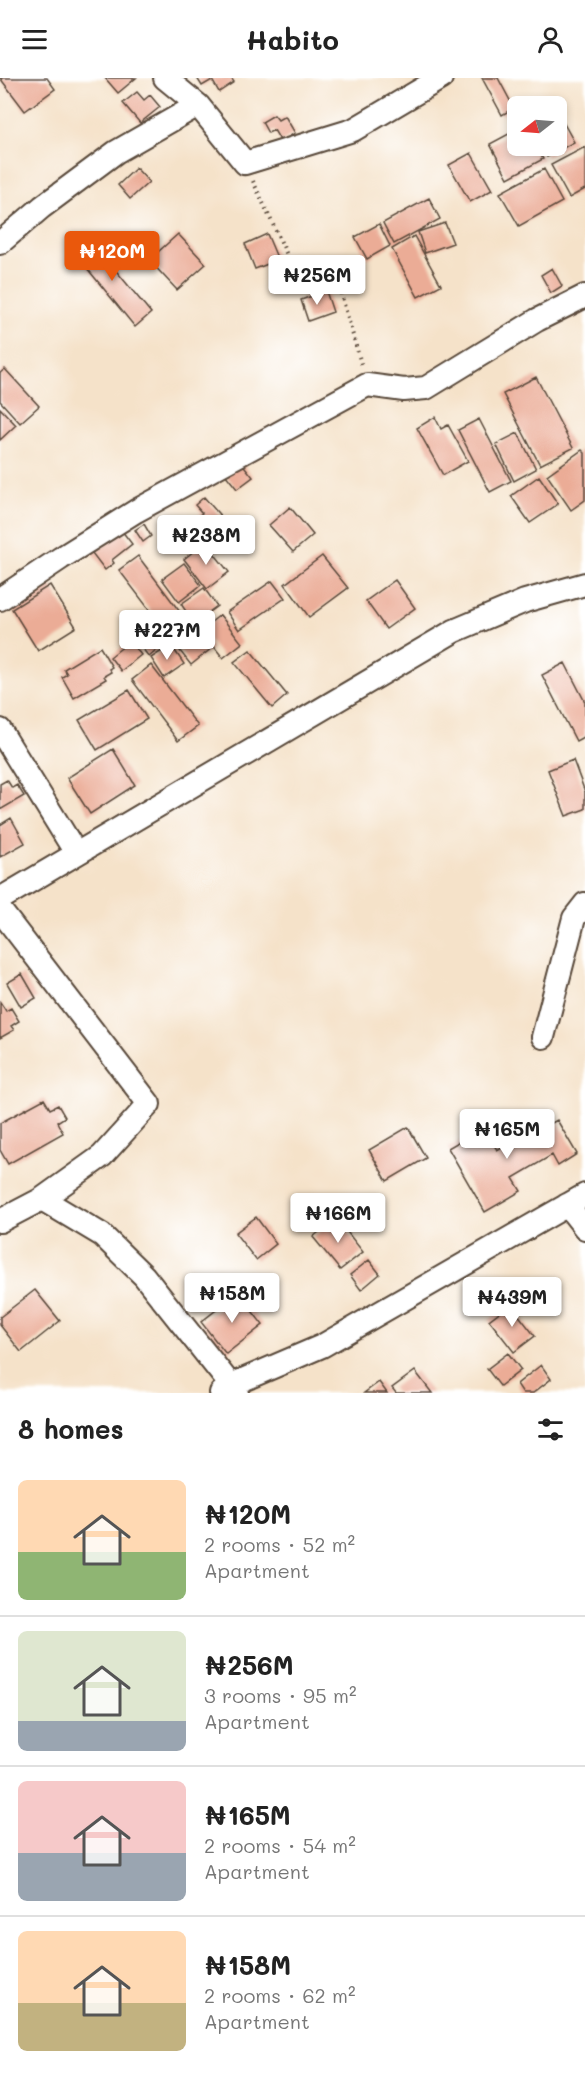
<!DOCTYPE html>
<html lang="en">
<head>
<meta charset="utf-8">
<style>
  :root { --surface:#fff; --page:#f6f6f6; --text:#222; --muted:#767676; --line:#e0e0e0; --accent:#ea580c }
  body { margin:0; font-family:Mali,sans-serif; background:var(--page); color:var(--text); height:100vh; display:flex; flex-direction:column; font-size:22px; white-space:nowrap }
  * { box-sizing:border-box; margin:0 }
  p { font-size:20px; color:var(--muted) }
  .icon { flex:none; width:33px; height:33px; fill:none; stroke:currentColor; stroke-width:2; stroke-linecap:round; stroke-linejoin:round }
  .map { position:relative; height:1315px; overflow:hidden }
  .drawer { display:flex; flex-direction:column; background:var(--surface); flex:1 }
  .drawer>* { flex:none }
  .needle { width:39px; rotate:253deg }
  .tools { position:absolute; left:507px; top:18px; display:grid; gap:12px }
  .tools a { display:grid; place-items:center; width:60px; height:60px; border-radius:9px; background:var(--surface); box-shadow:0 3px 9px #0003; font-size:30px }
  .price { position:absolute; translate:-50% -51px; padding:0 14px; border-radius:6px; background:#fff; color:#222; font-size:20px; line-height:39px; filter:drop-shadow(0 2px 3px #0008) }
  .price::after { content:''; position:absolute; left:50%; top:36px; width:18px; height:14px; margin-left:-9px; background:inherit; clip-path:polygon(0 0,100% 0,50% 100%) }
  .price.active { background:var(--accent); color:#fff }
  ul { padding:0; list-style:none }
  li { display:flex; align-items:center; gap:18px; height:150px; padding:0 18px }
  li+li { border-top:2px solid var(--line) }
  li span { display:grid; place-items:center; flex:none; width:168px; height:120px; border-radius:9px; color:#555 }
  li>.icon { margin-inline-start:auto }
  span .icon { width:72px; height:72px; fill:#fffc; stroke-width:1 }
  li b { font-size:26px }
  h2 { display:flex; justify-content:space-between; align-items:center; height:72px; padding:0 18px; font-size:26px }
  header { display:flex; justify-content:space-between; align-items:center; height:78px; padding:0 18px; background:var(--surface); font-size:27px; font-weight:700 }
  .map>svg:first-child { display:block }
</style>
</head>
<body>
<header><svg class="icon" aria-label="menu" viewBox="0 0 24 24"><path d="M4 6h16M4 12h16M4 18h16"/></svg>Habito<svg class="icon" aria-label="person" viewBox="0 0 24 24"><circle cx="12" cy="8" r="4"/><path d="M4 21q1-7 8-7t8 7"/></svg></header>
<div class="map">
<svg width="585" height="1315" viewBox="0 0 585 1315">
  <rect width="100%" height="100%" fill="#fff"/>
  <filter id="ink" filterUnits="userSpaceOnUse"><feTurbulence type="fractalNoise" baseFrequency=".0167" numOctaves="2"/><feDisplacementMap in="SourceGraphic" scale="12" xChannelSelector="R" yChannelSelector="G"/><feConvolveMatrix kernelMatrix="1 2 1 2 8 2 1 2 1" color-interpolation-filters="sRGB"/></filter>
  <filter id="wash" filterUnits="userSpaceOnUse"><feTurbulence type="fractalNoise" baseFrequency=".008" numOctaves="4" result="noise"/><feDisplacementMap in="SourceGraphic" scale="24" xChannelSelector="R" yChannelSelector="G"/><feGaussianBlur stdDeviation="1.35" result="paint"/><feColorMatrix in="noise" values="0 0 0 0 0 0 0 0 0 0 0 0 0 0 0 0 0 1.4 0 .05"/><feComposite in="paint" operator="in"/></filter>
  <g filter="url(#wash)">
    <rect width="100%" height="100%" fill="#f5e2c9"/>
    <g id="blocks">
      <!-- building -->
      <path fill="#ebac96" d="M0 0H47L55 11 25 33Z
        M105 0H136L118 15Z
        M197 0H231L234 4 219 14 212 2 202 8Z
        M482 0H498L514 30 502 37Z
        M137 14 144 22 150 17 160 29 140 45 123 25Z
        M274 37 278 42 285 38 295 55 281 64 274 52 268 55 262 44Z
        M563 44 574 64 547 79 541 68H556V48Z
        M518 51V68H535L543 81 508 100 490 66Z
        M585 69V111L569 120 551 87Z
        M471 75 492 112 470 124 449 87Z
        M136 90 149 104 130 121 118 107Z
        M544 91 562 124 519 148 500 115Z
        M429 120 440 141 394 166 383 145Z
        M445 145 453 165 425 175 418 154Z
        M379 146 390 168 367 181 355 159Z
        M178 156 206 186 177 212 149 182Z
        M267 156 278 182 255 191 245 166Z
        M414 158 441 207 418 219 392 171Z
        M89 160 151 235 135 249 73 173Z
        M552 190 562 208 551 215 541 197Z
        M326 213 333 234 308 243 301 222Z
        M5 291 39 328 20 345 0 323V295Z
        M536 299 573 370 540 387 503 316Z
        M0 330 16 347 0 362Z
        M435 339 441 351 448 347 468 383 443 397 417 350Z
        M479 341 511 403 490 414 458 352Z
        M518 355 536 391 514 403 496 366Z
        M582 372 585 375V422L571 432 547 397Z
        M241 384 253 399 237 411 225 396Z
        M539 398 558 426 530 445 511 418Z
        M204 419 229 448 213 461 195 441 202 435 195 427Z
        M290 429 313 457 293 474 269 447Z
        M144 446 151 458 143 464 135 452Z
        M122 453 132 466 112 482 114 485 105 492 92 475Z
        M205 464 229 494 207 511 184 481Z
        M138 478 189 546 171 560 119 492Z
        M322 478 348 510 309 539 285 506Z
        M184 485 201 507 179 524 162 501Z
        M395 502 415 530 386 551 366 523Z
        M272 503 285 520 239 552 227 534Z
        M50 507 76 549 38 573 12 531Z
        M204 510 217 528 194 545 181 526Z
        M220 537 242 565 223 580 201 552Z
        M197 552 212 570 191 587 176 568Z
        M152 562 158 571 149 579 142 570Z
        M130 563 141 577 121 593 110 579Z
        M171 567 184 586 164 600 151 580Z
        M100 569 112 589 109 591 111 594 104 598 106 601 74 620 62 599 67 596 64 591Z
        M250 572 287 617 272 630 234 584Z
        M565 585 585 624V658L576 663 542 597Z
        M151 587 198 648 178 663 132 602Z
        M129 612 147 641 97 672 79 642Z
        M113 671 135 707 90 736 67 700Z
        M573 682 585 714V731L566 738 548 692Z
        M7 702 12 710 17 707 24 718 0 732V706Z
        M11 740 25 765 0 779V747Z
        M22 896 36 920 21 929 7 905Z
        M0 924 6 933 11 930 19 943 11 948 14 952 0 960Z
        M44 1021 50 1031 58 1027 65 1039 57 1044 63 1055 8 1086 0 1072V1045Z
        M557 1042 577 1076 558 1088 552 1077 513 1100 521 1113 485 1134 448 1070 484 1049 497 1072 515 1062 512 1057 530 1047 534 1055Z
        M408 1049 426 1080 387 1103 369 1072Z
        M256 1139 276 1166 256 1182 235 1155Z
        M336 1140 363 1174 340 1192 313 1159Z
        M369 1182 380 1196 361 1212 350 1197Z
        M35 1212 60 1243 21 1274 0 1247V1239Z
        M238 1215 263 1247 226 1276 201 1244Z
        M510 1226 535 1258 514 1274 489 1242Z
        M508 1275 521 1292 500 1308 487 1291Z
        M541 1287 551 1301 533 1315H523L517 1306Z
        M415 1293 432 1315H396L392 1310Z
        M379 1304 387 1315H364Z"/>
    </g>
  </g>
  <g filter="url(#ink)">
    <use href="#blocks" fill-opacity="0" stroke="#574638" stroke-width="1.5"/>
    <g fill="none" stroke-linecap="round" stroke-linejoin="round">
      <!-- minor casing -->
      <g stroke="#574638" stroke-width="26">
        <path id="minor" d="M165 0 198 27 245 85 353 52 441 0
          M0 165 42 129 116 74 198 27
          M0 521 61 480 136 433 367 307 404 312 426 310 537 242 585 218
          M0 652 76 775
          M0 821 454 553 525 523 585 506
          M0 832 149 1026 102 1078 42 1121 0 1143
          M543 959 574 840 585 826
          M42 1121 102 1157 144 1198 237 1315
          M567 1127 585 1150
          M221 1315 231 1307 322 1268 585 1117"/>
      </g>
      <!-- path -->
      <path stroke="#574638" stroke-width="4" stroke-dasharray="1.5 4.5" stroke-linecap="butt" d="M253 103 304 214 338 205 362 289"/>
      <!-- minor -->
      <use href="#minor" stroke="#fff" stroke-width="22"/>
    </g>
  </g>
</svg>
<div class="tools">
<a><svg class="needle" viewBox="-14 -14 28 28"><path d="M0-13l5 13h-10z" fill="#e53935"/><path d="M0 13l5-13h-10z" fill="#767676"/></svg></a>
</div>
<b class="price active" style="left:112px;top:204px">₦120M</b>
<b class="price" style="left:317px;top:228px">₦256M</b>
<b class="price" style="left:206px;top:488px">₦238M</b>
<b class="price" style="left:167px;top:583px">₦227M</b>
<b class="price" style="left:507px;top:1082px">₦165M</b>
<b class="price" style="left:338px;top:1166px">₦166M</b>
<b class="price" style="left:232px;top:1246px">₦158M</b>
<b class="price" style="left:512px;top:1250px">₦439M</b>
</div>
<section class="drawer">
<h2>8 homes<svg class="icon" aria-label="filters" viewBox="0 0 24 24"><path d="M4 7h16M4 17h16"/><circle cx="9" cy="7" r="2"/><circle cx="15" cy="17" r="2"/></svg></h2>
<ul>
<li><span style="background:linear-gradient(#ffd9b3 60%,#8fb573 0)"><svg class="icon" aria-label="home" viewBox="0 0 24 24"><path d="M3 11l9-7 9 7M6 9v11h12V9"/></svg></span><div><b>₦120M</b><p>2 rooms · 52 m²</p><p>Apartment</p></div></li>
<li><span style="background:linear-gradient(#dfe7d0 75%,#9aa5b1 0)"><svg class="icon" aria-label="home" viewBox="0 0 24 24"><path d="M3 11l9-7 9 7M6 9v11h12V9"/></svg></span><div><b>₦256M</b><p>3 rooms · 95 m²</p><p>Apartment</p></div></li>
<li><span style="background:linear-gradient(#f6c9c9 60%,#9aa5b1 0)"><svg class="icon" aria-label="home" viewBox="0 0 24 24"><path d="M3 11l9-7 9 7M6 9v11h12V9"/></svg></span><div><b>₦165M</b><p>2 rooms · 54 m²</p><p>Apartment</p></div></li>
<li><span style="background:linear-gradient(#ffd9b3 60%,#c2b280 0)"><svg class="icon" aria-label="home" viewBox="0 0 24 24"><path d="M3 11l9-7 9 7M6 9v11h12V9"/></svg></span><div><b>₦158M</b><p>2 rooms · 62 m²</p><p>Apartment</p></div></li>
</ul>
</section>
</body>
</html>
